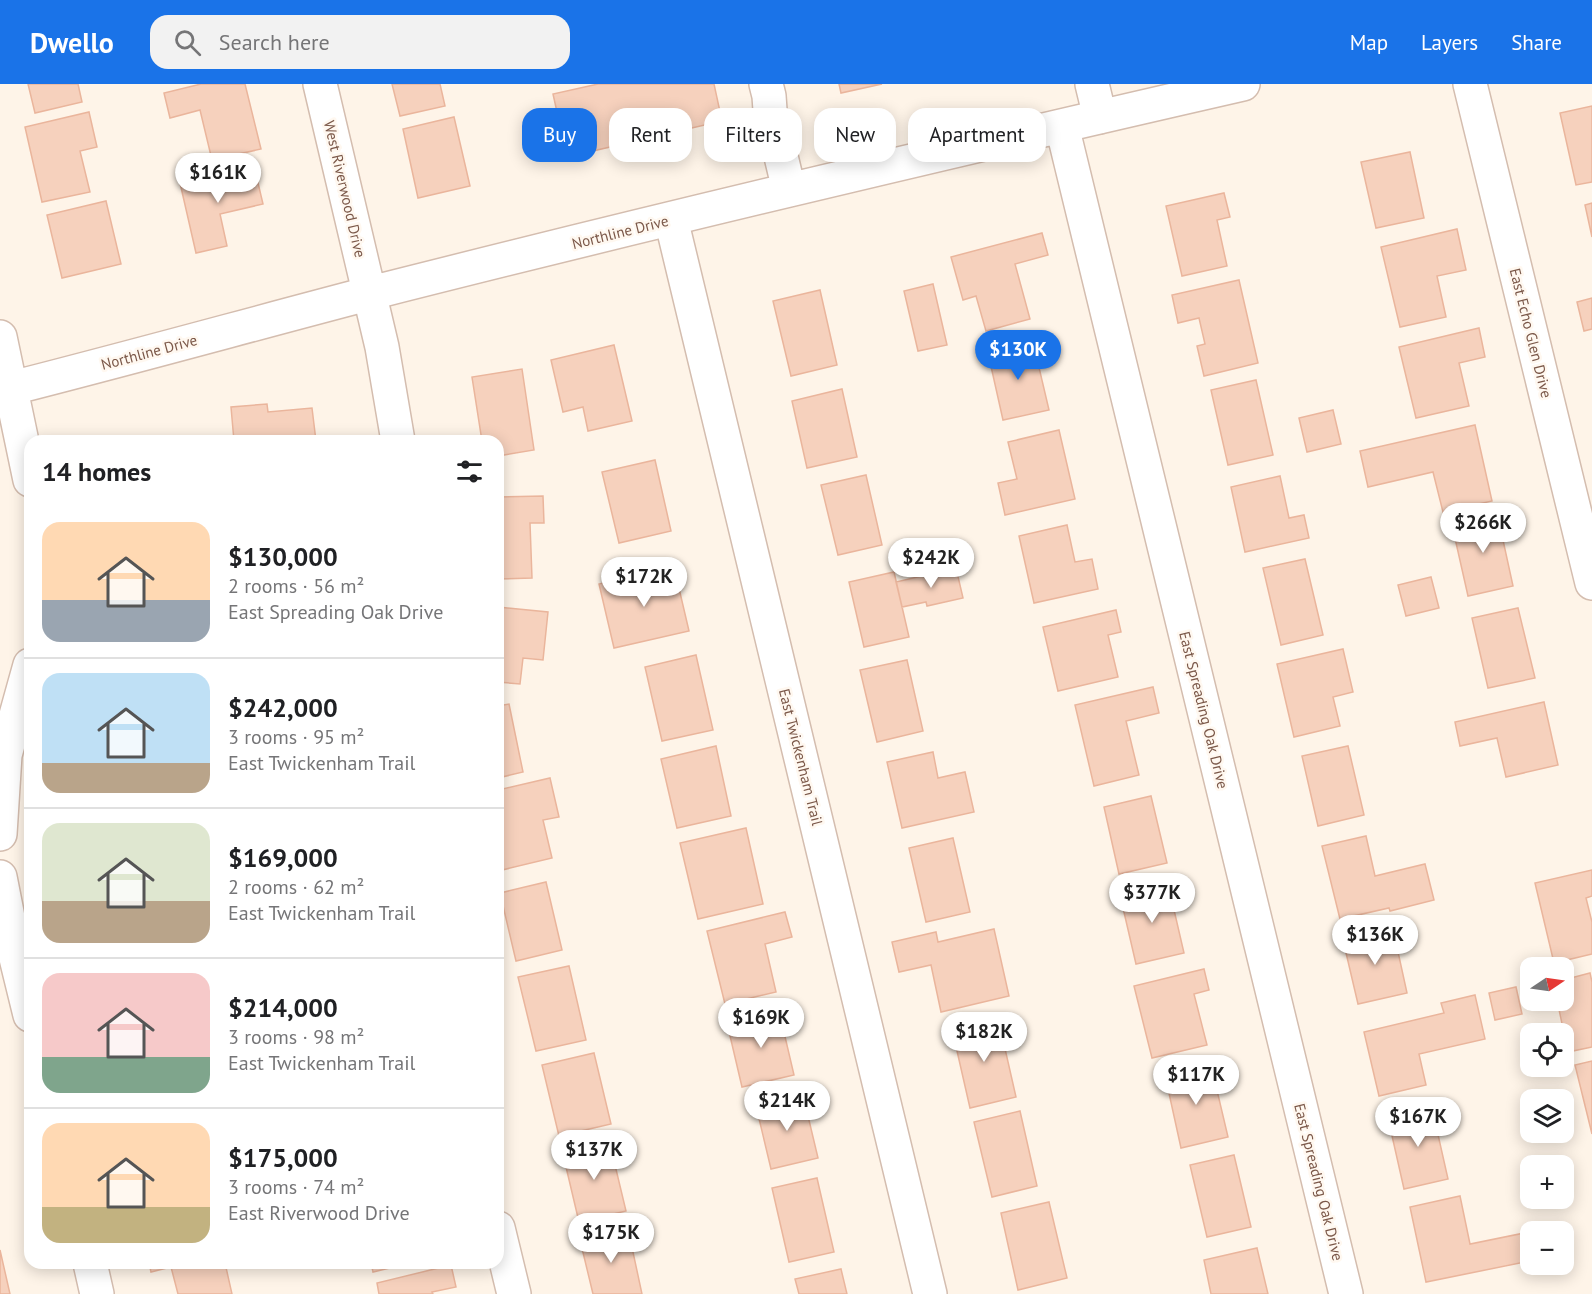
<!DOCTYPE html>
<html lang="en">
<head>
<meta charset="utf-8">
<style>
  :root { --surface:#fff; --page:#f2f2f2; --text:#202124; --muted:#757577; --line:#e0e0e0; --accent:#1a73e8 }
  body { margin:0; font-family:"PT Sans",sans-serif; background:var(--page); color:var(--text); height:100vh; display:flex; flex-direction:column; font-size:22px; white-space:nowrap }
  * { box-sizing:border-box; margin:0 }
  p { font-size:20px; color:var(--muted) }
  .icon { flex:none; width:33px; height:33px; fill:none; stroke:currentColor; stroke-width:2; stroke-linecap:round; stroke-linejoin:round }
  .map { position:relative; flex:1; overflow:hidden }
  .drawer { position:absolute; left:24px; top:351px; width:480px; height:834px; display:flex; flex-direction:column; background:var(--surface); border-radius:18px; box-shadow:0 3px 15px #0003 }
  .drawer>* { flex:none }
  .banner { position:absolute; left:522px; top:24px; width:570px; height:54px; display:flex; gap:12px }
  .needle { width:39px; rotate:77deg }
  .buttons { position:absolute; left:1520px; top:873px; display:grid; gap:12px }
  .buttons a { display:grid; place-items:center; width:54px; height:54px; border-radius:12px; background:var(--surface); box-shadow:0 3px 15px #0003; font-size:30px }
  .price { position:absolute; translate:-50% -51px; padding:0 14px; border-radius:21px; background:#fff; color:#222; font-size:20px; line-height:39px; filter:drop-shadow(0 2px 3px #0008) }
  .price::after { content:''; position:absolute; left:50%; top:36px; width:18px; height:14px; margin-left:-9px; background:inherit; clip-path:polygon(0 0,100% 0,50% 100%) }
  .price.current { background:var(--accent); color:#fff }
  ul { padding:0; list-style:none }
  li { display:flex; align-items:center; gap:18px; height:150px; padding:0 18px }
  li+li { border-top:2px solid var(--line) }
  li span { display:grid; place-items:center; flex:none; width:168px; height:120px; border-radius:18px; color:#555 }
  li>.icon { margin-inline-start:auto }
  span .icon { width:72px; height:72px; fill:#fffc; stroke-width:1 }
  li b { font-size:26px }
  h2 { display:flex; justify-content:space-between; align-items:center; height:72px; padding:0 18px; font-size:26px }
  .chip { padding:0 21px; border-radius:18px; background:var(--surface); box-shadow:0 3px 15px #0003; font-size:21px; line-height:54px }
  .chip.current { background:var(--accent); color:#fff }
  header { display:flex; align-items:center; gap:36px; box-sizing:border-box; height:84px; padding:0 30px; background:var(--accent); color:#fff }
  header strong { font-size:28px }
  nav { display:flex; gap:33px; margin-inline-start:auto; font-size:21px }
  .search { width:420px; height:54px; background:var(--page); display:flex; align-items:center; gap:15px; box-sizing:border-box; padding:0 21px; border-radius:18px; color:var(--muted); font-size:22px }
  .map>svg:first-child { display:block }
</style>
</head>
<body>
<header>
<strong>Dwello</strong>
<div class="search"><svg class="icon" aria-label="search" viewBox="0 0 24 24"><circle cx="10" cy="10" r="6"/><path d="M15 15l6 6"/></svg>Search here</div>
<nav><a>Map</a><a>Layers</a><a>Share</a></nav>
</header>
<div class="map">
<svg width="1592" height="1210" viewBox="0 0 1592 1210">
  <rect width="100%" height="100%" fill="#fef4e8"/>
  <!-- building -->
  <path fill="#f6d1bd" stroke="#eab59c" stroke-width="1.5" d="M28 0H78L82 18 35 29Z
    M201 0H245L261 65 212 76 200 26 170 34 164 9Z
    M392 0H440L445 22 400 32Z
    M598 0H714L722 37 567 73 553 10Z
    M839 0H882L841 9Z
    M1592 22V98L1576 101 1560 29Z
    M89 28 97 63 80 67 90 108 42 118 25 43Z
    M454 33 470 102 418 114 403 45Z
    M1410 68 1424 134 1376 144 1361 78Z
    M254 82 263 120 220 130 227 162 196 169 180 99Z
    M1224 109 1230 133 1217 136 1227 182 1182 192 1166 122Z
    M106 117 121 180 62 194 47 131Z
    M1592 119V153L1585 121Z
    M1457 145 1466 186 1437 192 1446 233 1400 243 1381 163Z
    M1042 149 1048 171 1015 180 1030 235 986 247 976 212 963 216 951 173Z
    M1239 196 1258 279 1204 292 1197 262 1205 260 1199 234 1178 239 1172 211Z
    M933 200 947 261 918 267 904 207Z
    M820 206 837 281 791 292 773 217Z
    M1592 214V245L1584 247 1577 218Z
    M1479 244 1485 273 1459 279 1469 322 1416 334 1399 263Z
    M1033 258 1049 326 1003 336 988 269Z
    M614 261 632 337 588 347 583 323 563 328 551 276Z
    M522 285 534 366 498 372V357H482L472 293Z
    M1256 296 1273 371 1228 381 1211 306Z
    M842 305 857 373 807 384 792 317Z
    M267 320 268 328 312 324 316 357H271L270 353 234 357 231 323Z
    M1333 326 1341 360 1307 368 1299 334Z
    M1475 341 1492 417 1443 428 1433 388 1368 403 1360 367Z
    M1059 346 1075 415 1005 431 998 399 1017 395 1008 358Z
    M655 376 671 447 619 459 602 388Z
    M866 391 882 461 838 471 821 401Z
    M1280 392 1289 434 1304 431 1309 454 1245 468 1231 403Z
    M543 412 544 439H530L532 494 498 495V413Z
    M1505 429 1509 445 1501 447 1513 502 1468 512 1452 441Z
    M1067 441 1075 478 1092 475 1098 505 1034 519 1019 452Z
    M1305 475 1323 551 1281 561 1263 484Z
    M674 483 689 547 614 564 599 500Z
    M956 484 963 514 927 522 926 518 902 523 896 498Z
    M894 488 909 553 864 563 849 498Z
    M1431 493 1439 524 1406 532 1398 501Z
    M498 523 548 528 543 576 523 574 520 600 498 598Z
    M1518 524 1535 594 1488 604 1472 534Z
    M1116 526 1121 548 1108 551 1118 593 1058 607 1043 543Z
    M1343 565 1353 608 1333 613 1340 642 1294 653 1277 580Z
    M696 571 713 646 662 657 645 583Z
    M907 576 923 647 877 658 860 586Z
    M1153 603 1159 629 1126 637 1139 691 1094 702 1075 621Z
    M1544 618 1558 681 1506 693 1497 654 1460 662 1455 638Z
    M509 620 523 688 498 694V622Z
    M716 662 731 732 677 744 661 675Z
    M1348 662 1364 731 1318 742 1302 672Z
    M933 668 938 694 965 688 974 728 902 744 887 678Z
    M550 694 559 733 543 736 552 774 498 787V706Z
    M1151 712 1167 779 1119 790 1104 723Z
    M746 744 763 820 698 835 680 759Z
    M1366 752 1375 792 1425 780 1434 816 1390 827 1389 824 1340 835 1322 762Z
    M953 754 970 828 926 838 909 764Z
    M1592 786V812L1586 814 1592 838V870L1554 879 1535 799Z
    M546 798 562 866 516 877 500 809Z
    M1168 800 1184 869 1136 880 1120 811Z
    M785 828 792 853 765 860 776 908 725 920 707 847Z
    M994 845 1009 912 941 928 931 881 899 888 892 858 936 848 938 858Z
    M1393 845 1407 909 1358 920 1343 856Z
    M569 882 586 956 536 967 518 893Z
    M1204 885 1209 906 1194 910 1207 961 1152 974 1134 902Z
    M1590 889 1592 898V963L1568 968 1557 916H1563V896Z
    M1516 903 1522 930 1495 936 1489 909Z
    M1475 911 1485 955 1419 970 1426 1001 1379 1012 1364 948 1444 929 1441 919Z
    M779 927 794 991 742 1003 727 939Z
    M998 934 1016 1013 970 1024 952 945Z
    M594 969 611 1040 559 1052 542 981Z
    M1592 977V1050L1575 981Z
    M1211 981 1228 1053 1181 1064 1165 991Z
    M803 1011 818 1074 771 1085 756 1022Z
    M1432 1024 1448 1095 1404 1105 1388 1034Z
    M1020 1027 1037 1102 992 1113 974 1038Z
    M609 1056 626 1127 579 1138 562 1066Z
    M1234 1071 1251 1143 1207 1153 1190 1081Z
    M817 1094 834 1168 789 1178 772 1104Z
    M1460 1112 1470 1160 1529 1148 1530 1177 1426 1198 1410 1123Z
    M1049 1118 1067 1194 1018 1206 1001 1129Z
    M628 1145 642 1210H593L580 1156Z
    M1257 1164 1268 1210H1211L1204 1176Z
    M0 1166 10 1210H0Z
    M149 1179H225L232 1210H178L171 1183 151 1188Z
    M371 1179H411L373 1188Z
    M451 1181 456 1203 432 1208 433 1210H379L377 1199Z
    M841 1185 847 1210H799L795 1195Z"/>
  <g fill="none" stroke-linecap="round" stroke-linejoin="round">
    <!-- minor casing -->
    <g stroke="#d4bdaf" stroke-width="36">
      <path id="minor" d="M320 0 382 263 398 357
        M766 0 769 12 770 26 789 106
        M1092 0 1100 33
        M1470 0 1592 499
        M1062 42 1346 1210
        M671 135 930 1210
        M0 253 30 396
        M0 307C123 276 245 242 367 210 658 136 950 67 1243 0
        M0 750 5 671 30 581
        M0 793 16 874 30 931
        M498 1144 514 1210
        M90 1179 97 1210"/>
    </g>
    <!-- minor -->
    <use href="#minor" stroke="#fff" stroke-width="33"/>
  </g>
  <g text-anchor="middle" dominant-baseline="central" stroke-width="5" stroke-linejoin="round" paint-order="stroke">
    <!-- street labels -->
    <g font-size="15" fill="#7b5849" stroke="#fff8f0">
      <text transform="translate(345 105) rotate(77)">West Riverwood Drive</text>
      <text transform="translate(620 148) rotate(-14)">Northline Drive</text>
      <text transform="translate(1531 249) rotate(76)">East Echo Glen Drive</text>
      <text transform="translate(149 268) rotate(-15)">Northline Drive</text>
      <text transform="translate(1204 626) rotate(76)">East Spreading Oak Drive</text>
      <text transform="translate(801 673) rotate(76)">East Twickenham Trail</text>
      <text transform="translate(1319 1098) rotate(76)">East Spreading Oak Drive</text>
    </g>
  </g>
</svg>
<div class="buttons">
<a><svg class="needle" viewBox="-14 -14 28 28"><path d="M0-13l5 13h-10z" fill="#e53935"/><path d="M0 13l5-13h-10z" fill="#757577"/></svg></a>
<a><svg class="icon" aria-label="locate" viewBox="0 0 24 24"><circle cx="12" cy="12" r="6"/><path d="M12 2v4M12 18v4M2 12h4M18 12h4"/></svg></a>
<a><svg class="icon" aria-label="layers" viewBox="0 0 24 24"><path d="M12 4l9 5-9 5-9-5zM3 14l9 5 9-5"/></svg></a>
<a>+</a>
<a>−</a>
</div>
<b class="price" style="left:218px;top:120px">$161K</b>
<b class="price current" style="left:1018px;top:297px">$130K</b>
<b class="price" style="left:1483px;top:470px">$266K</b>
<b class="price" style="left:931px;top:505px">$242K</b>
<b class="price" style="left:644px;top:524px">$172K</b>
<b class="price" style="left:1152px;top:840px">$377K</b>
<b class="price" style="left:1375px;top:882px">$136K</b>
<b class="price" style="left:761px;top:965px">$169K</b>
<b class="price" style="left:984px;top:979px">$182K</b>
<b class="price" style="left:1196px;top:1022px">$117K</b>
<b class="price" style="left:787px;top:1048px">$214K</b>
<b class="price" style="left:1418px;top:1064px">$167K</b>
<b class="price" style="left:594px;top:1097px">$137K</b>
<b class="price" style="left:611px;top:1180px">$175K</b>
<div class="banner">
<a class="chip current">Buy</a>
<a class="chip">Rent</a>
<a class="chip">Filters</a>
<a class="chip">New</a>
<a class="chip">Apartment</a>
</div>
<section class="drawer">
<h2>14 homes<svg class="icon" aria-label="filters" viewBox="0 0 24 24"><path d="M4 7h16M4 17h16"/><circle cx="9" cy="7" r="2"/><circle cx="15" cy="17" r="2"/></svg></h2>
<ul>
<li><span style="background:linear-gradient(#ffd9b3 65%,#9aa5b1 0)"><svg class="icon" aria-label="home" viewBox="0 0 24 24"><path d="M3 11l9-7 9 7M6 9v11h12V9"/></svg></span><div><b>$130,000</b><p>2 rooms · 56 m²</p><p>East Spreading Oak Drive</p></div></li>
<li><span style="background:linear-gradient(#bfe0f5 75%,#b9a48a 0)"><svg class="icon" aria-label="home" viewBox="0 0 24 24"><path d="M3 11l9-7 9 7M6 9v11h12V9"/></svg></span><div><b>$242,000</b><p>3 rooms · 95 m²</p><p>East Twickenham Trail</p></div></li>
<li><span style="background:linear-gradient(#dfe7d0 65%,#b9a48a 0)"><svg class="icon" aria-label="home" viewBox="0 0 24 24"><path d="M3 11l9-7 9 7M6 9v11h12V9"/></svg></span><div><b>$169,000</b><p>2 rooms · 62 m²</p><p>East Twickenham Trail</p></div></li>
<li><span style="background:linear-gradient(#f6c9c9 70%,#7fa58c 0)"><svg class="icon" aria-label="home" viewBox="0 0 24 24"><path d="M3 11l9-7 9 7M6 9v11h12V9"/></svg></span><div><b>$214,000</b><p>3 rooms · 98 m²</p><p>East Twickenham Trail</p></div></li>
<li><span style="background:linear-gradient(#ffd9b3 70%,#c2b280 0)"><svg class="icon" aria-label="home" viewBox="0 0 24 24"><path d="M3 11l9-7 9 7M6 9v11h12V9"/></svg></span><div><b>$175,000</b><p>3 rooms · 74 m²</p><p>East Riverwood Drive</p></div></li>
</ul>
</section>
</div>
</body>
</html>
